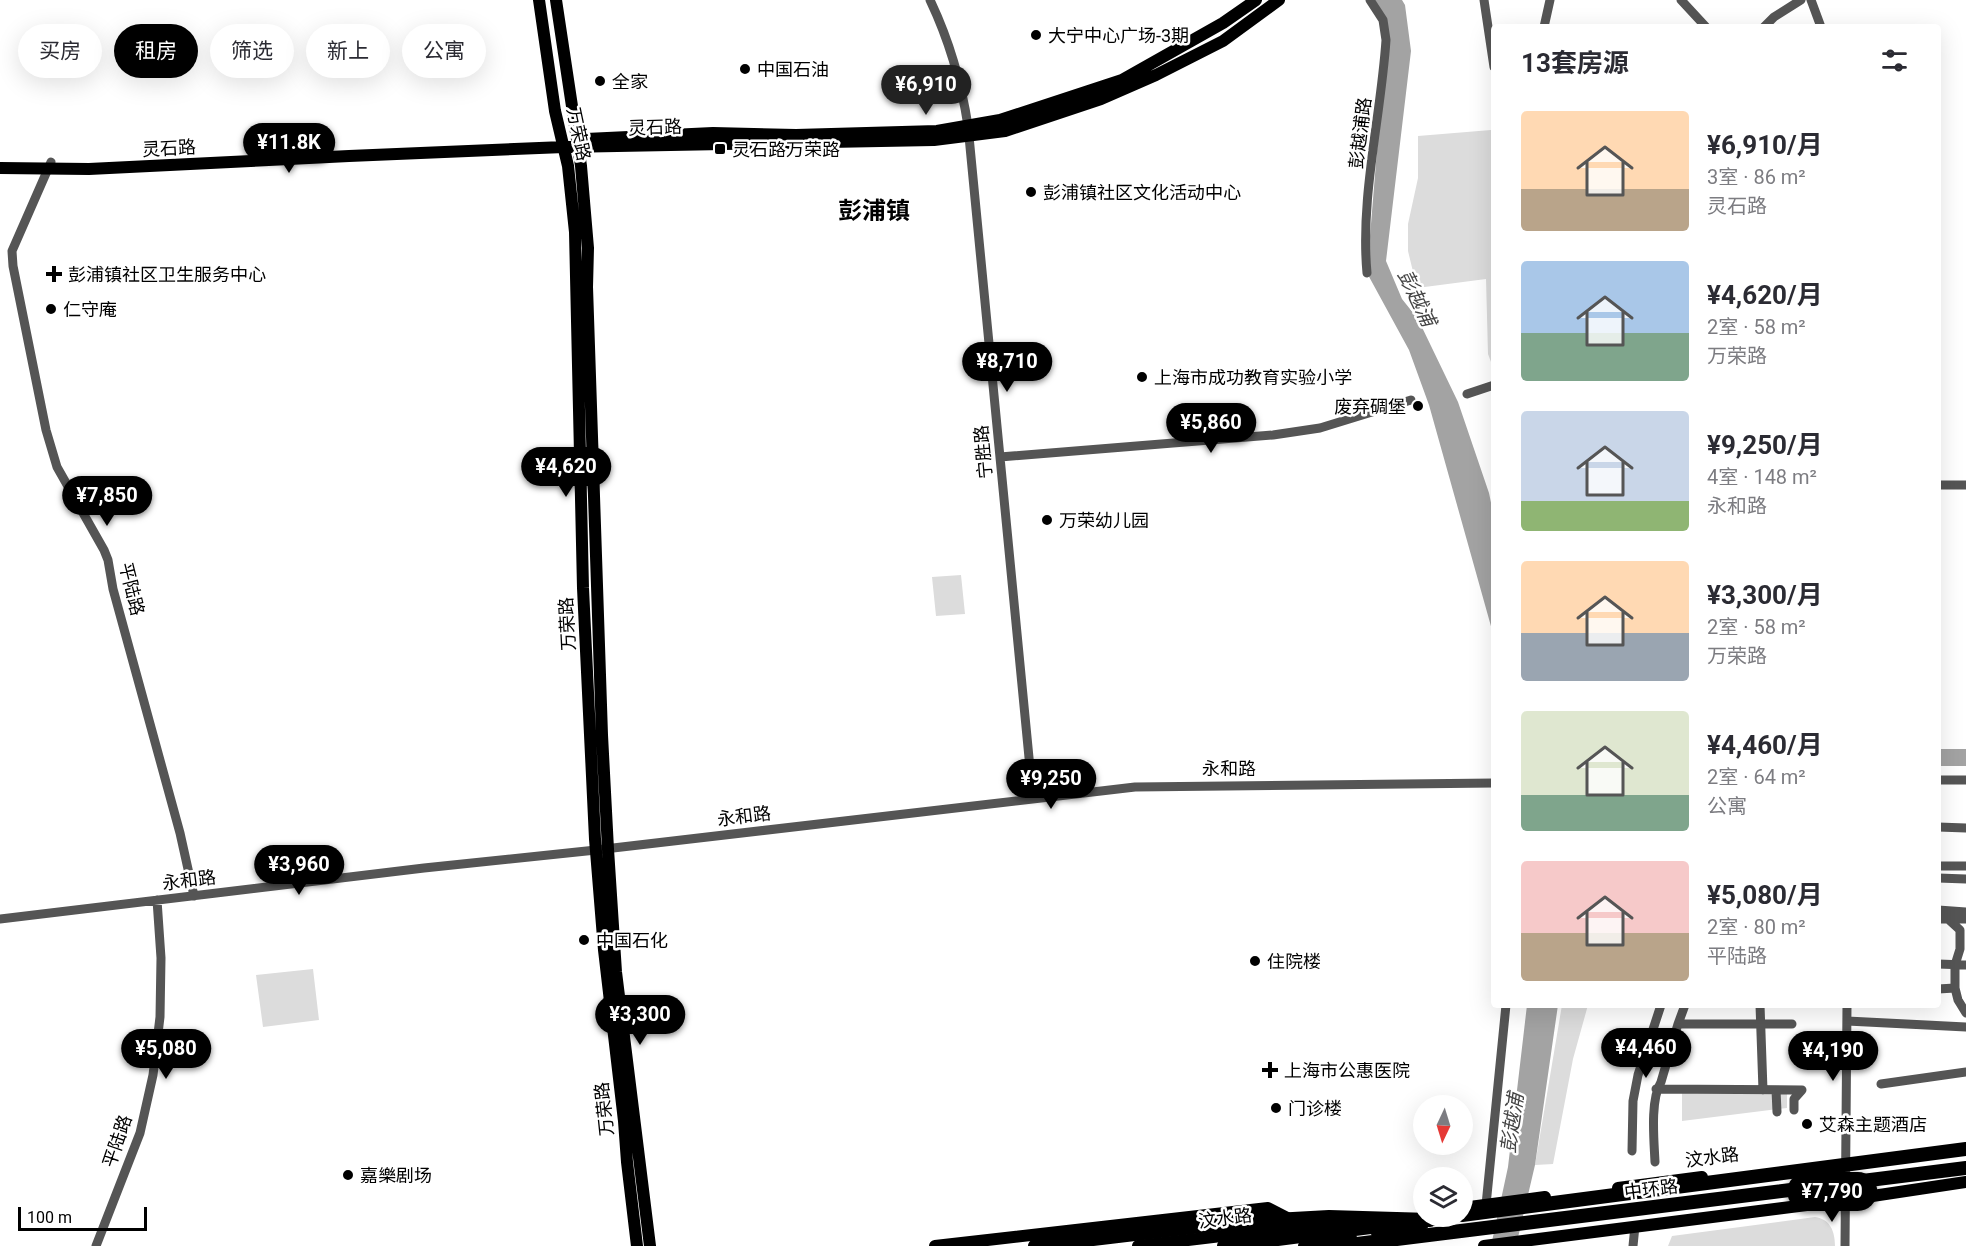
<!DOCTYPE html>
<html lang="zh">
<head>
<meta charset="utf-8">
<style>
  :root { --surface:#fff; --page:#f2f2f3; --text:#2b2b33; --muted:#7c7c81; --accent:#000 }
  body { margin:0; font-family:Roboto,"Noto Sans SC",sans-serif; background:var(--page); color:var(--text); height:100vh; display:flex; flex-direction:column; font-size:22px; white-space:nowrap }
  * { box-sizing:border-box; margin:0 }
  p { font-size:20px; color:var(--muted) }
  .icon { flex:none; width:33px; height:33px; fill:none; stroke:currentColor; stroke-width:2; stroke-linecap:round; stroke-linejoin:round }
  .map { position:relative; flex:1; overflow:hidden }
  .sheet { position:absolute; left:1491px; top:24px; width:450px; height:984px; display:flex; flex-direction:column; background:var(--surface); border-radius:6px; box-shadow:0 6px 24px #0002 }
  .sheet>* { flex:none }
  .top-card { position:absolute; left:18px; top:24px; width:570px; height:54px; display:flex; gap:12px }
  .needle { width:39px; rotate:184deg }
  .tools { position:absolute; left:1413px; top:1095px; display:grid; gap:12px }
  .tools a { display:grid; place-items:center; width:60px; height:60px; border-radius:50%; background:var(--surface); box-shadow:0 6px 24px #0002; font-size:30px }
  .scale { position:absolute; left:18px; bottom:15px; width:129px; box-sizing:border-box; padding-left:6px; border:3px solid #000; border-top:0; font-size:16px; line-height:21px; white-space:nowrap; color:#000; -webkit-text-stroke:4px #fff; paint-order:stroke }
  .price { position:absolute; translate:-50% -51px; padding:0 14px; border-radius:21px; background:var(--accent); color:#fff; font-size:20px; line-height:39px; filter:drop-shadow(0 2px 3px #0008) }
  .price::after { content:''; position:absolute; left:50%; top:36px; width:18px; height:14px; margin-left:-9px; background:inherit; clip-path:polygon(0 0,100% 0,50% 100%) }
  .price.selected { background:#222; color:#fff }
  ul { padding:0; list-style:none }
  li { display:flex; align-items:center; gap:18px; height:150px; padding:0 30px }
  li span { display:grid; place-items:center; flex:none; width:168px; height:120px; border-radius:6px; color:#555 }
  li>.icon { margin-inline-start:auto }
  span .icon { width:72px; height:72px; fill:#fffc; stroke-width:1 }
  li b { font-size:26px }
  h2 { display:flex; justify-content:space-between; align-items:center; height:72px; padding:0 30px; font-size:26px }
  .chip { padding:0 21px; border-radius:27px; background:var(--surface); box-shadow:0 6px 24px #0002; font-size:21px; line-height:54px }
  .chip.selected { background:var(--accent); color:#fff }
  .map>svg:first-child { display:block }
</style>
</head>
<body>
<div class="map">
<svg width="1966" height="1246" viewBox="0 0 1966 1246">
  <rect width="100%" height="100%" fill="#fff"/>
  <!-- green -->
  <path fill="#dcdcdc" d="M1491 130 1494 131V370L1488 354 1486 279 1417 288 1408 251V224L1418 178V136Z
    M961 575 965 614 936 616 932 577Z
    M313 969 319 1020 263 1027 256 975Z
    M1562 1005H1588L1573 1059 1553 1164 1535 1165Z
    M1682 1092 1787 1093V1108L1682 1121Z
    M1815 1217C1830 1219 1835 1231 1835 1246H1668L1672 1236Z"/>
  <!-- water -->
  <path fill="#a3a3a3" d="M1371 0H1402L1405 5 1411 51 1386 261 1402 299 1418 319 1458 402 1489 493 1494 517V637L1429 405 1409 350 1367 273 1386 40Z
    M1938 749H1966V766H1938Z
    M1527 1005H1558L1535 1165 1516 1246H1491L1508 1167Z"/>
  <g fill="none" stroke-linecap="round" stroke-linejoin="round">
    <!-- minor -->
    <path stroke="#555" stroke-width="9" d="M930 0C950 42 961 80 968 126L1033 799
      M1484 0 1494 67
      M1681 0 1706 27
      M1811 0 1821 27
      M1544 27 1550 0
      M1764 27 1774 17 1801 0
      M51 162 12 251 13 266 46 430 57 467 104 550 108 560 113 589 180 833 194 896
      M1367 273C1360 198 1381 116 1386 40L1383 20 1370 0
      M1467 394 1494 385
      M1000 457 1273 435 1320 428 1411 400
      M1938 485H1966
      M1938 780H1966
      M1938 827 1966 828
      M1938 866H1966
      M1938 878 1966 879
      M1938 910 1966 912
      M0 919 424 868 596 850 1135 787 1494 783
      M1938 919H1948L1960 930V949L1955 965V988L1958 1000 1966 1013
      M1948 919H1966
      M1938 964 1966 965
      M1938 989 1955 988
      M1760 1005 1763 1090
      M1847 1021 1966 1027
      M1678 1024H1792
      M1881 1084 1966 1072
      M1656 1089 1802 1090 1794 1099V1110
      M1776 1090 1777 1112
      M1632 1151 1633 1101 1638 1075 1661 1005
      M1655 1162C1654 1140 1650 1100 1661 1082L1678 1024 1685 1005
      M1486 1205 1506 1005
      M96 1246 140 1133 153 1075 160 1017 161 958 157 900
      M1633 1246 1635 1226
      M1845 1246 1847 1005"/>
    <!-- major -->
    <path stroke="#000" stroke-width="12" d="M539 0 555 111 568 166 575 232 583 588 595 839 604 950 624 1121 627 1162 637 1246
      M556 0 581 166 588 248 587 287 602 735 608 849 616 972 650 1246
      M586 139 713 133 796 135 937 131 1000 120 1122 80 1223 23 1256 0
      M0 168 89 169 349 156 564 147 934 140 1005 131 1101 99 1156 75 1223 41 1279 0
      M1618 1188 1702 1177
      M1462 1208 1545 1197
      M1375 1230 1423 1224
      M935 1246 1268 1208 1303 1226
      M1138 1246 1339 1222
      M1304 1246 1352 1240
      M1484 1246 1846 1200 1966 1182"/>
    <!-- highway -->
    <path stroke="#000" stroke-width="14" d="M1462 1215 1966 1149
      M1423 1220 1453 1216
      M1035 1246 1235 1222 1329 1217 1430 1220
      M1224 1246 1386 1225
      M1341 1246 1966 1168"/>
  </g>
  <!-- markers -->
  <g fill="#000" stroke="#fff" stroke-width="2">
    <circle cx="1036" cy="35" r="6"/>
    <circle cx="745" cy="69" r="6"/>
    <circle cx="600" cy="81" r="6"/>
    <rect x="714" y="143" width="12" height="12" rx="3"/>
    <circle cx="1031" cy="192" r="6"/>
    <path d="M51 265h6v6h6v6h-6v6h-6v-6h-6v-6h6z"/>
    <circle cx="51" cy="309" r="6"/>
    <circle cx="1142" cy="377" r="6"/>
    <circle cx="1418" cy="406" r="6"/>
    <circle cx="1047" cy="520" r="6"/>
    <circle cx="584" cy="940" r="6"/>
    <circle cx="1255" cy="961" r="6"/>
    <path d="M1267 1061h6v6h6v6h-6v6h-6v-6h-6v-6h6z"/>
    <circle cx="1276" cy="1108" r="6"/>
    <circle cx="1807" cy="1124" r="6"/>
    <circle cx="348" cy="1175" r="6"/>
  </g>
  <g text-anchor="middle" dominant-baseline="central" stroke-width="5" stroke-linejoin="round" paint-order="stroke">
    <!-- poi labels -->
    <g font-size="18" fill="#000" stroke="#fff" text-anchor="start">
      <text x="1048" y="35">大宁中心广场-3期</text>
      <text x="757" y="69">中国石油</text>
      <text x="612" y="81">全家</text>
      <text x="732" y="149">灵石路万荣路</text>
      <text x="1043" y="192">彭浦镇社区文化活动中心</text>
      <text x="68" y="274">彭浦镇社区卫生服务中心</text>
      <text x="63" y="309">仁守庵</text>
      <text x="1154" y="377">上海市成功教育实验小学</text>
      <text x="1406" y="406" text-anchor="end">废弃碉堡</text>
      <text x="1059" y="520">万荣幼儿园</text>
      <text x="596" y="940">中国石化</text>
      <text x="1267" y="961">住院楼</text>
      <text x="1284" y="1070">上海市公惠医院</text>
      <text x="1288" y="1108">门诊楼</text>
      <text x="1819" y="1124">艾森主题酒店</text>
      <text x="360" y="1175">嘉樂剧场</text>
    </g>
    <!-- street labels -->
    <g font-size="18" fill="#000" stroke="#fff">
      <text transform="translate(655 127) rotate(-2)">灵石路</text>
      <text transform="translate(1360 133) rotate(-83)">彭越浦路</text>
      <text transform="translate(579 134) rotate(78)">万荣路</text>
      <text transform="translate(169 148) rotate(-3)">灵石路</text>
      <text transform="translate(983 452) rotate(-95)">宁胜路</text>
      <text transform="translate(132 589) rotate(76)">平陆路</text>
      <text transform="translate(567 624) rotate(-93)">万荣路</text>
      <text x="1229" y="768">永和路</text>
      <text transform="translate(744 816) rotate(-7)">永和路</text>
      <text transform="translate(189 880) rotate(-7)">永和路</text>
      <text transform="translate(604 1109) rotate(-96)">万荣路</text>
      <text transform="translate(117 1141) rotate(-71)">平陆路</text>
      <text transform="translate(1712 1157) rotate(-7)">汶水路</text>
      <text transform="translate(1651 1189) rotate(-7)">中环路</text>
      <text transform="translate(1225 1218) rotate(-7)">汶水路</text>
    </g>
    <!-- water labels -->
    <g font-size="20" font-style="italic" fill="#444" stroke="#fff">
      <text transform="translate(1417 298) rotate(64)">彭越浦</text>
      <text transform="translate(1512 1123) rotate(-82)">彭越浦</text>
    </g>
    <!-- district labels -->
    <g font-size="24" font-weight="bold" fill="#000" stroke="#fff">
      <text x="874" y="211">彭浦镇</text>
    </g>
  </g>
</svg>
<div class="tools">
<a><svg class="needle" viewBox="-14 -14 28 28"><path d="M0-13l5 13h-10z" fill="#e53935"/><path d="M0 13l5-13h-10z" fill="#7c7c81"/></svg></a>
<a><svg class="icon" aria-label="layers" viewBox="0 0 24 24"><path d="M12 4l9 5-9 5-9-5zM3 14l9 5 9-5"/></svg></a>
</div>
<div class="scale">100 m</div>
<b class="price selected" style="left:926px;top:116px">¥6,910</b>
<b class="price" style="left:289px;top:174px">¥11.8K</b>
<b class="price" style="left:1007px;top:393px">¥8,710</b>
<b class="price" style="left:1211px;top:454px">¥5,860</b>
<b class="price" style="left:566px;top:498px">¥4,620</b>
<b class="price" style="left:107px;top:527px">¥7,850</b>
<b class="price" style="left:1051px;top:810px">¥9,250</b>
<b class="price" style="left:299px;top:896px">¥3,960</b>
<b class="price" style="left:640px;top:1046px">¥3,300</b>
<b class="price" style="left:1646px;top:1079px">¥4,460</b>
<b class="price" style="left:166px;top:1080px">¥5,080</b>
<b class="price" style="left:1833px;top:1082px">¥4,190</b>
<b class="price" style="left:1832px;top:1223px">¥7,790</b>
<div class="top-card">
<a class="chip">买房</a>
<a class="chip selected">租房</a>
<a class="chip">筛选</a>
<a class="chip">新上</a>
<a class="chip">公寓</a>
</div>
<section class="sheet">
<h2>13套房源<svg class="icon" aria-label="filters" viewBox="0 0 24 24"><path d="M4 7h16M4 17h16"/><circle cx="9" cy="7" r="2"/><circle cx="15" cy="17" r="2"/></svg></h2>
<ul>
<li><span style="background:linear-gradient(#ffd9b3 65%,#b9a48a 0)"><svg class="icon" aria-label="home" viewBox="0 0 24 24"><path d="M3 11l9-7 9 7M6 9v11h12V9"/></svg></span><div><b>¥6,910/月</b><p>3室 · 86 m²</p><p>灵石路</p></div></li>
<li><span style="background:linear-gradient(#a9c7e8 60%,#7fa58c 0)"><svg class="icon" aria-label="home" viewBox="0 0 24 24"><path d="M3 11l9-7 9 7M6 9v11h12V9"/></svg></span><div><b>¥4,620/月</b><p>2室 · 58 m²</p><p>万荣路</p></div></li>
<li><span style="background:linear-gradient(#c9d6e8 75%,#8fb573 0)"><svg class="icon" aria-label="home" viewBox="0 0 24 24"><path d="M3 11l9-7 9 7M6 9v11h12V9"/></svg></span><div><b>¥9,250/月</b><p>4室 · 148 m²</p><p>永和路</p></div></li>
<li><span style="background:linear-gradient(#ffd9b3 60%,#9aa5b1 0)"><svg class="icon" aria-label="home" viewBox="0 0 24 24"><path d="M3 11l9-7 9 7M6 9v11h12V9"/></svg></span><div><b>¥3,300/月</b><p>2室 · 58 m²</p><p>万荣路</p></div></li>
<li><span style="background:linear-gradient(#dfe7d0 70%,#7fa58c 0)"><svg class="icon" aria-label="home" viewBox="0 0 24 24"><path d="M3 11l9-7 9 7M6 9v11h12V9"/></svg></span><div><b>¥4,460/月</b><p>2室 · 64 m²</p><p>公寓</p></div></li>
<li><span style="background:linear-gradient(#f6c9c9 60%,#b9a48a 0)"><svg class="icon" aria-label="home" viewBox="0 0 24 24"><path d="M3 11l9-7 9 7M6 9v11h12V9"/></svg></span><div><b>¥5,080/月</b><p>2室 · 80 m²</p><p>平陆路</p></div></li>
</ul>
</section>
</div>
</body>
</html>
